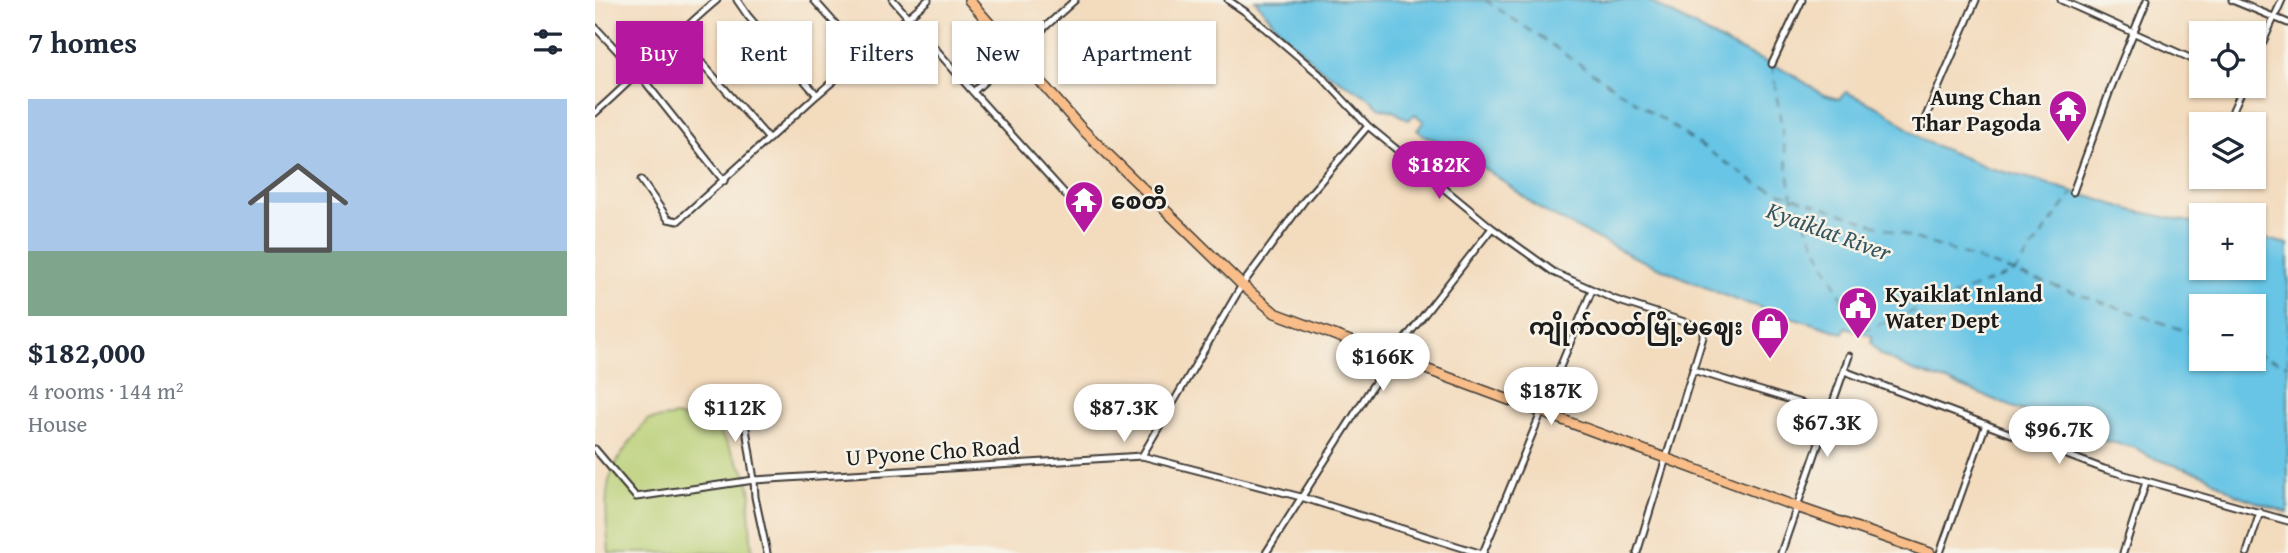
<!DOCTYPE html>
<html lang="en">
<head>
<meta charset="utf-8">
<style>
  :root { --surface:#fff; --page:#f2f2f3; --text:#1f2937; --muted:#747a83; --line:#e0e1e3; --accent:#b5179e }
  body { margin:0; font-family:"Gentium Book Plus","Noto Sans Myanmar",serif; background:var(--page); color:var(--text); height:100vh; display:flex; flex-direction:column; font-size:26px; white-space:nowrap }
  * { box-sizing:border-box; margin:0 }
  p { font-size:23px; color:var(--muted) }
  .icon { flex:none; width:38px; height:38px; fill:none; stroke:currentColor; stroke-width:2; stroke-linecap:round; stroke-linejoin:round }
  .map { position:relative; flex:1; overflow:hidden }
  .sheet { display:flex; flex-direction:column; background:var(--surface); width:595px }
  .sheet>* { flex:none }
  .guide { position:absolute; left:21px; top:21px; width:665px; height:63px; display:flex; gap:14px }
  .buttons { position:absolute; left:1594px; top:21px; display:grid; gap:14px }
  .buttons a { display:grid; place-items:center; width:77px; height:77px; border-radius:0px; background:var(--surface); box-shadow:0 2px 5px #0004; font-size:35px }
  .price { position:absolute; translate:-50% -60px; padding:0 16px; border-radius:24px; background:#fff; color:#222; font-size:23px; line-height:46px; filter:drop-shadow(0 2px 4px #0008) }
  .price::after { content:''; position:absolute; left:50%; top:42px; width:21px; height:16px; margin-left:-10px; background:inherit; clip-path:polygon(0 0,100% 0,50% 100%) }
  .price.active { background:var(--accent); color:#fff }
  ul { padding:0; list-style:none }
  li { display:grid; align-content:center; gap:14px; height:371px; padding:0 28px }
  li+li { border-top:2px solid var(--line) }
  li span { display:grid; place-items:center; height:217px; border-radius:0px; color:#555 }
  li>.icon { margin-inline-start:auto }
  span .icon { width:126px; height:126px; fill:#fffc; stroke-width:1 }
  li b { font-size:30px }
  h2 { display:flex; justify-content:space-between; align-items:center; height:84px; padding:0 28px; font-size:30px }
  .tag { padding:0 24px; border-radius:0px; background:var(--surface); box-shadow:0 2px 5px #0004; font-size:24px; line-height:63px }
  .tag.active { background:var(--accent); color:#fff }
  main { display:flex; flex:1; min-height:0 }
  .map>svg:first-child { display:block }
</style>
</head>
<body>
<main>
<section class="sheet">
<h2>7 homes<svg class="icon" aria-label="filters" viewBox="0 0 24 24"><path d="M4 7h16M4 17h16"/><circle cx="9" cy="7" r="2"/><circle cx="15" cy="17" r="2"/></svg></h2>
<ul>
<li><span style="background:linear-gradient(#a9c7e8 70%,#7fa58c 0)"><svg class="icon" aria-label="home" viewBox="0 0 24 24"><path d="M3 11l9-7 9 7M6 9v11h12V9"/></svg></span><div><b>$182,000</b><p>4 rooms · 144 m²</p><p>House</p></div></li>
</ul>
</section>
<div class="map">
<svg width="1693" height="553" viewBox="0 0 1693 553">
  <rect width="100%" height="100%" fill="#f7f3e8"/>
  <filter id="ink" filterUnits="userSpaceOnUse"><feTurbulence type="fractalNoise" baseFrequency=".0143" numOctaves="2"/><feDisplacementMap in="SourceGraphic" scale="14" xChannelSelector="R" yChannelSelector="G"/><feConvolveMatrix kernelMatrix="1 2 1 2 8 2 1 2 1" color-interpolation-filters="sRGB"/></filter>
  <filter id="wash" filterUnits="userSpaceOnUse"><feTurbulence type="fractalNoise" baseFrequency=".00686" numOctaves="4" result="noise"/><feDisplacementMap in="SourceGraphic" scale="28" xChannelSelector="R" yChannelSelector="G"/><feGaussianBlur stdDeviation="1.57" result="paint"/><feColorMatrix in="noise" values="0 0 0 0 0 0 0 0 0 0 0 0 0 0 0 0 0 1.4 0 .05"/><feComposite in="paint" operator="in"/></filter>
  <g filter="url(#wash)">
    <rect width="100%" height="100%" fill="#f3dbbe"/>
    <!-- green -->
    <path fill="#b6cd71" stroke="#697446" stroke-width="2" d="M82 416 124 431 152 476 156 494 154 510 157 553H14C12 529 9 505 14 481 20 458 39 438 52 420Z"/>
    <!-- water -->
    <path fill="#67c5e5" stroke="#427080" stroke-width="2" fill-rule="evenodd" d="M660 0H1052L1134 45 1195 73 1229 95 1244 99 1251 92 1289 110 1329 141 1394 168 1441 180 1540 211 1606 224V268H1659V236L1693 244V513L1642 495 1612 476 1555 457 1541 448 1493 437 1355 382 1318 371 1286 355 1276 343 1277 336 1251 327 1248 333 1138 299 1037 256 946 210 908 181 853 145 830 136 822 130 829 122 820 114 813 120 798 111 784 107 776 99 724 68 682 27ZM1606 306H1659V359H1606Z"/>
    <g fill="none" stroke-linecap="round" stroke-linejoin="round">
      <!-- ferry -->
      <path stroke="#365762" stroke-width="2" stroke-dasharray="9 7" stroke-linecap="butt" d="M890 0 1164 185 1606 336
        M1177 65 1197 196 1264 332 1420 272 1477 194
        M1659 354 1693 365"/>
    </g>
  </g>
  <g filter="url(#ink)">
    <g fill="none" stroke-linecap="round" stroke-linejoin="round">
      <!-- minor casing -->
      <g stroke="#3c3934" stroke-width="9">
        <path id="minor" d="M142 0 153 16 222 95
          M219 0 268 55
          M298 0 378 92 491 217
          M633 0 652 13 724 74 773 126 897 228 960 273 1021 300 1105 327 1108 330V337L1042 553
          M1466 0 1606 63
          M1637 0 1693 23
          M0 27 44 74 129 181
          M82 35 174 139
          M1659 62 1687 0
          M1177 64 1207 0
          M378 92 480 0
          M1638 110 1649 86
          M0 113C42 76 80 35 122 0
          M1326 128 1381 0
          M46 180 73 219 83 221 222 95 333 0
          M1478 192 1517 85 1552 0
          M1098 370 1235 412
          M1249 371 1509 469 1693 521
          M147 403 159 480 547 456 706 497 884 553
          M0 449 41 497 159 480 160 497 172 553
          M547 456 647 285 709 201 773 126
          M671 553 796 357 897 228
          M888 553 997 290
          M1186 553 1254 356
          M1345 553 1391 424
          M1528 553 1551 482
          M1652 553 1665 512"/>
      </g>
      <!-- primary casing -->
      <g stroke="#3c3934" stroke-width="12">
        <path id="primary" d="M374 0 486 128 647 285 680 313 1202 507 1335 553"/>
      </g>
      <!-- minor -->
      <use href="#minor" stroke="#fff" stroke-width="5"/>
      <!-- primary -->
      <use href="#primary" stroke="#f8bd88" stroke-width="9"/>
    </g>
  </g>
  <!-- icons -->
  <defs>
    <g id="temple-pin" transform="scale(2.0125)"><path d="M0 17L-7.5 6A9.5 9.5 0 1 1 7.5 6Z" fill="#b5179e" stroke="#f7f3e8"/><path d="M0-6L5-2H3V0L6.5 2.5H4V6H1.5V3h-3V6H-4V2.5H-6.5L-3 0V-2H-5Z" fill="#fff"/></g>
    <g id="civic-pin" transform="scale(2.0125)"><path d="M0 17L-7.5 6A9.5 9.5 0 1 1 7.5 6Z" fill="#b5179e" stroke="#f7f3e8"/><path d="M-.6-6.5H3V-4.5H.6V-3L4-1V1h2V6H-6V1h2V-1L-.6-3ZM-1.2 2.5V6h2.4V2.5Z" fill="#fff"/></g>
    <g id="shop-pin" transform="scale(2.0125)"><path d="M0 17L-7.5 6A9.5 9.5 0 1 1 7.5 6Z" fill="#b5179e" stroke="#f7f3e8"/><path d="M-5-2.5h2.3a2.7 3.5 0 0 1 5.4 0H5L5.5 6h-11ZM-1.5-2.5h3a1.5 2.3 0 0 0-3 0Z" fill="#fff"/></g>
  </defs>
  <g fill-rule="evenodd">
    <use href="#temple-pin" x="1473" y="109"/>
    <use href="#temple-pin" x="489" y="200"/>
    <use href="#civic-pin" x="1263" y="306"/>
    <use href="#shop-pin" x="1175" y="326"/>
  </g>
  <g text-anchor="middle" dominant-baseline="central" stroke-width="5" stroke-linejoin="round" paint-order="stroke">
    <!-- poi labels -->
    <g font-size="23" font-weight="bold" fill="#1c1c1c" stroke="#f7f3e8" text-anchor="end">
      <text x="1446" y="96">Aung Chan<tspan x="1446" dy="26">Thar Pagoda</tspan></text>
      <text x="516" y="200" text-anchor="start">စေတီ</text>
      <text x="1290" y="293" text-anchor="start">Kyaiklat Inland<tspan x="1290" dy="26">Water Dept</tspan></text>
      <text x="1148" y="326">ကျိုက်လတ်မြို့မဈေး</text>
    </g>
    <!-- street labels -->
    <g font-size="23" fill="#1c1c1c" stroke="#f7f3e8">
      <text transform="translate(338 451) rotate(-4)">U Pyone Cho Road</text>
    </g>
    <!-- water labels -->
    <g font-size="24" font-style="italic" fill="#365762" stroke="#f7f3e8">
      <text transform="translate(1234 231) rotate(20)">Kyaiklat River</text>
    </g>
  </g>
</svg>
<div class="buttons">
<a><svg class="icon" aria-label="locate" viewBox="0 0 24 24"><circle cx="12" cy="12" r="6"/><path d="M12 2v4M12 18v4M2 12h4M18 12h4"/></svg></a>
<a><svg class="icon" aria-label="layers" viewBox="0 0 24 24"><path d="M12 4l9 5-9 5-9-5zM3 14l9 5 9-5"/></svg></a>
<a>+</a>
<a>−</a>
</div>
<b class="price active" style="left:844px;top:201px">$182K</b>
<b class="price" style="left:788px;top:393px">$166K</b>
<b class="price" style="left:956px;top:427px">$187K</b>
<b class="price" style="left:140px;top:444px">$112K</b>
<b class="price" style="left:529px;top:444px">$87.3K</b>
<b class="price" style="left:1232px;top:459px">$67.3K</b>
<b class="price" style="left:1464px;top:466px">$96.7K</b>
<div class="guide">
<a class="tag active">Buy</a>
<a class="tag">Rent</a>
<a class="tag">Filters</a>
<a class="tag">New</a>
<a class="tag">Apartment</a>
</div>
</div>
</main>
</body>
</html>
